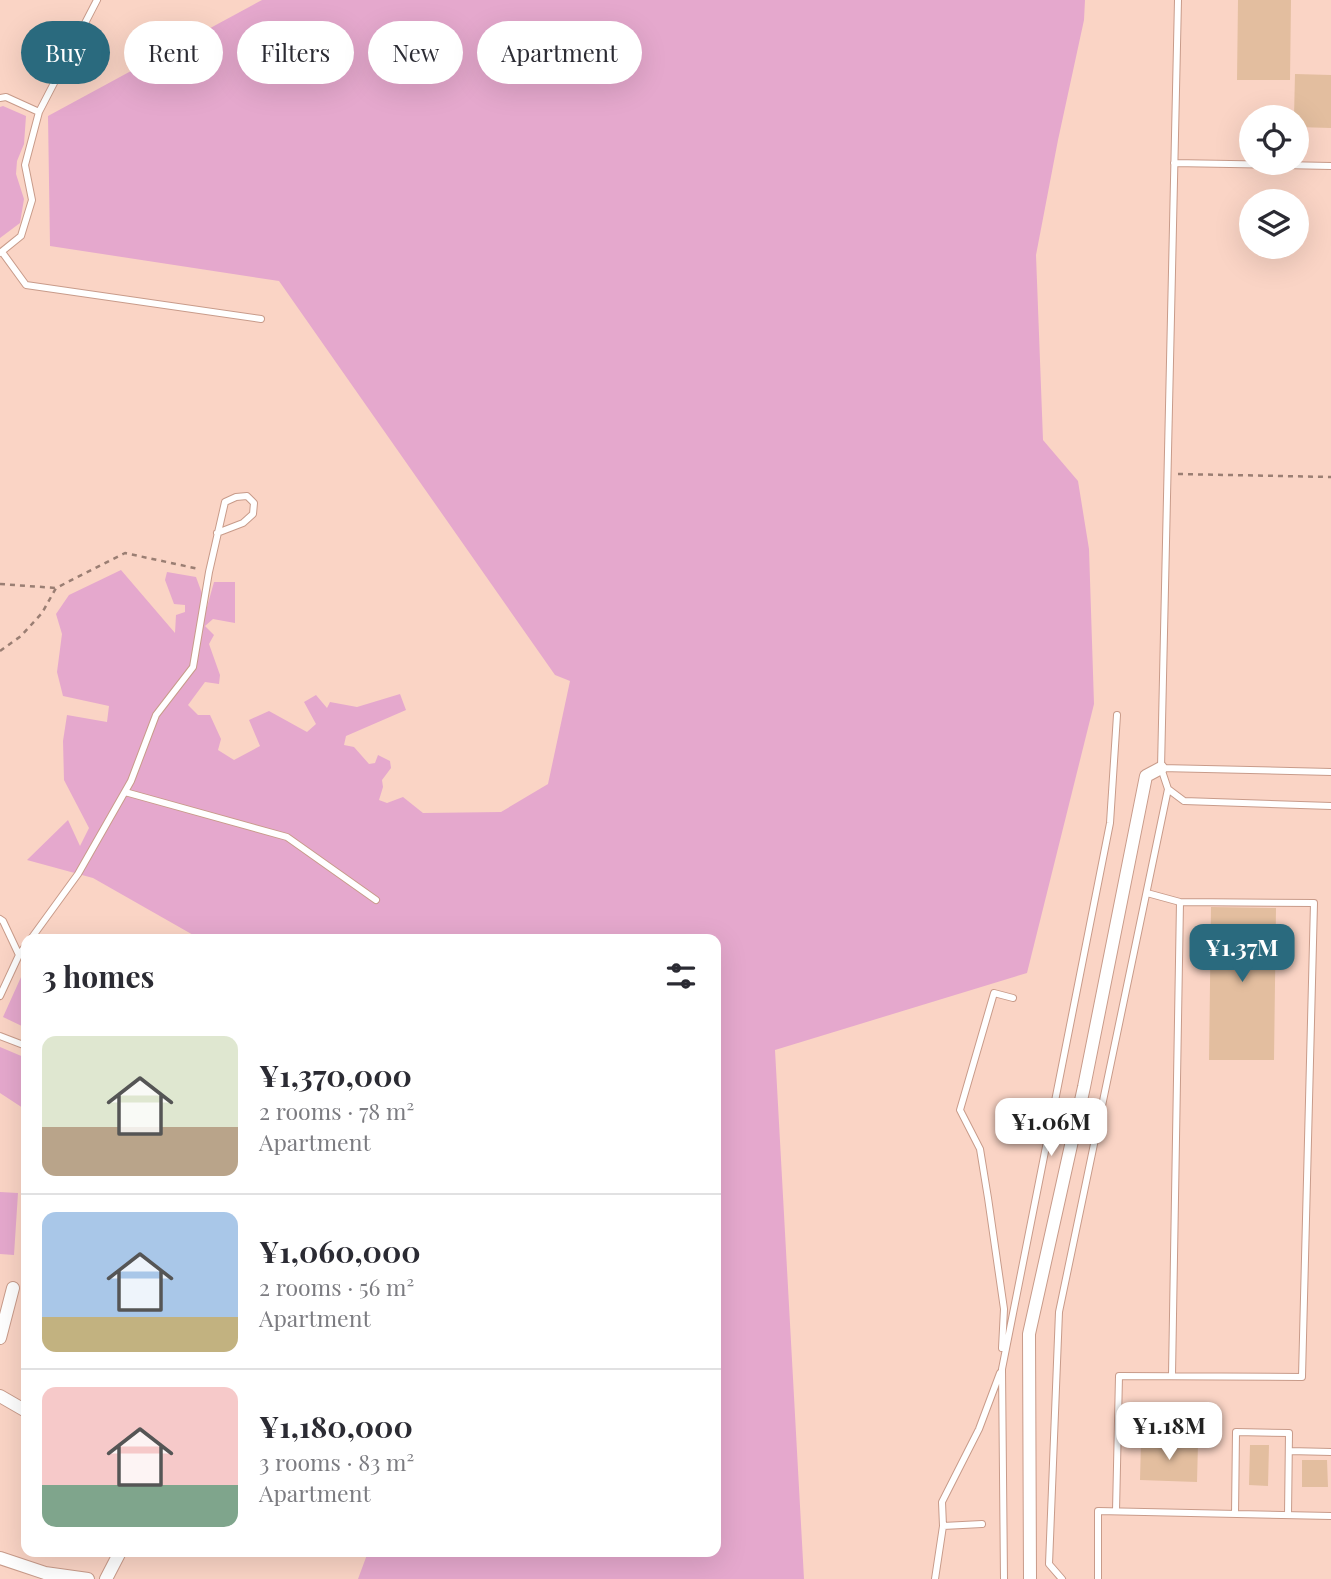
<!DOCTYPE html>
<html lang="en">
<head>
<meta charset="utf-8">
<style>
  :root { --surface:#fff; --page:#f7f7f7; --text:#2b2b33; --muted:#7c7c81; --line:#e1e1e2; --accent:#2a6a7e }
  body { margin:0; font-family:"Playfair Display",serif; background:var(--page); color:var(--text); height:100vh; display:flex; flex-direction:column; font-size:26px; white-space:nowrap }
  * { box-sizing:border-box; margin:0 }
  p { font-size:23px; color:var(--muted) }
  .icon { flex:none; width:38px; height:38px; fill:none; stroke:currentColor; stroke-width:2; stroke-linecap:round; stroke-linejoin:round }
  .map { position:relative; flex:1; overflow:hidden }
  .details { position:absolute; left:21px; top:934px; width:700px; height:623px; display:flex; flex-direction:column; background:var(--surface); border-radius:14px; box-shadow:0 7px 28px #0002 }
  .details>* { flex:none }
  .guide { position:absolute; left:21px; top:21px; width:700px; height:63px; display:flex; gap:14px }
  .controls { position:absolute; left:1239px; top:105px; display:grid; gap:14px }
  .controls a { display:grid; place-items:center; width:70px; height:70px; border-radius:50%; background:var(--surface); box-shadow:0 7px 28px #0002; font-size:35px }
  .price { position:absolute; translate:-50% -60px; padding:0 16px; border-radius:14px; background:#fff; color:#222; font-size:23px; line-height:46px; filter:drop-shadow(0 2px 4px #0008) }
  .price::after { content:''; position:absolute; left:50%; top:42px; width:21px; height:16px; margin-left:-10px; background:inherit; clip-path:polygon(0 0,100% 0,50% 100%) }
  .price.active { background:var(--accent); color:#fff }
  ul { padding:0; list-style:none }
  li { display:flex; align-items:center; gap:21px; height:175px; padding:0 21px }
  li+li { border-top:2px solid var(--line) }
  li span { display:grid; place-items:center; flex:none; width:196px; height:140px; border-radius:14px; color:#555 }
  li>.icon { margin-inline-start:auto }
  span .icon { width:84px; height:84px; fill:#fffc; stroke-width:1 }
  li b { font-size:30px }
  h2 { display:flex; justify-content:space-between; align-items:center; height:84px; padding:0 21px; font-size:30px }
  .chip { padding:0 24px; border-radius:32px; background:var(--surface); box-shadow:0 7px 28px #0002; font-size:24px; line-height:63px }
  .chip.active { background:var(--accent); color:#fff }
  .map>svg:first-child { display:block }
</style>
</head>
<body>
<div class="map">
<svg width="1331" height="1579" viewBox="0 0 1331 1579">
  <rect width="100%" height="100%" fill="#fad4c5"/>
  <!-- green -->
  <path fill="#e5a8cd" d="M262 0H1085L1084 20 1058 140 1036 255 1043 440 1078 481 1089 549 1094 704 1027 973 775 1050 804 1579H358L368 1552H716V940H202L93 878 27 860 68 820 80 846 89 828 64 780 63 741 67 715 107 722 109 706 63 696 57 672 62 634 56 614 69 595 121 570 175 633 176 615 185 612V605L174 604 165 580 167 572 196 577 207 607 214 582H235V623L213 619 205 626 214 635 209 644 220 675 219 684 205 682 188 705 198 715H210L221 739 218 750 234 760 260 746 249 720 269 711 307 732 316 724 304 702 316 695 327 708 330 702 357 707 400 694 406 710 346 736 344 745 354 747 369 764 375 763 378 755 390 761 391 768 382 780 383 787 379 800 387 803 403 797 423 813 501 812 548 784 570 681 555 675 279 281 50 246 48 116Z
    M3 106 26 116 24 144 17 161 16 174 24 199 20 223 0 238V107Z
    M26 966V1028L3 1017Z
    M0 1047 26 1058V1110L0 1093Z
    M0 1192 18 1193 14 1255 0 1254Z"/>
  <!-- building -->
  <path fill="#e3be9f" d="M1238 0H1291L1290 80H1237Z
    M1295 74 1331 75V128L1297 127V117H1294Z
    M1211 907 1276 908 1274 1060H1209Z
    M1141 1442 1198 1444 1197 1482 1140 1480Z
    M1250 1445H1269L1268 1486 1249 1485Z
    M1302 1460H1327L1328 1487H1302Z"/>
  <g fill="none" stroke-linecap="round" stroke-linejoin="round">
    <!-- service casing -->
    <g stroke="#c89b8a" stroke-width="8">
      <path id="service" d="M1178 0 1161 768 1168 789 1184 801 1331 806
        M0 98 6 97 39 112
        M1174 163 1331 166
        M2 252 26 285 261 319
        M0 253 21 236 32 200 25 165 39 112 97 0
        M1161 768 1331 772
        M125 792 287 837 376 900
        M0 919 3 921 19 955
        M30 940 78 874 131 781 156 715 193 667 209 572 225 502 236 497 247 496 254 503 253 514 243 523 217 533
        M0 996 19 955 26 945
        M0 1036 26 1046
        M1002 1348 1004 1309 988 1198 980 1149 960 1110 994 993 1013 998
        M1172 1375 1180 902
        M1289 1451 1331 1452
        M1116 1511 1119 1376 1302 1377 1314 903 1180 902 1147 893
        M1235 1514 1236 1432 1289 1433 1288 1515
        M943 1526 942 1502 979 1429 1000 1373
        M935 1579 943 1526 982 1524
        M1004 1579 1002 1369 1110 823 1117 715
        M1062 1579 1049 1564 1059 1312 1168 789
        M1098 1579V1511L1331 1516"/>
    </g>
    <!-- minor casing -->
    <g stroke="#c89b8a" stroke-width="14">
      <path id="minor" d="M0 1338 13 1288
        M0 1396 26 1411
        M0 1558 45 1573 88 1579
        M106 1579 120 1552
        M1030 1579 1029 1334 1084 1087 1146 776 1161 768"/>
    </g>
    <!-- path -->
    <path stroke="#9a7e73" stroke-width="2.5" stroke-dasharray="5 5" stroke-linecap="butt" d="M1178 474 1331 477
      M0 584 56 588
      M0 651 21 636 42 613 56 588 125 553 199 569"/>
    <!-- service -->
    <use href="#service" stroke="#fff" stroke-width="6"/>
    <!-- minor -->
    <use href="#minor" stroke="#fff" stroke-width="12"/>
  </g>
</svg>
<div class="controls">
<a><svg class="icon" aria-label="locate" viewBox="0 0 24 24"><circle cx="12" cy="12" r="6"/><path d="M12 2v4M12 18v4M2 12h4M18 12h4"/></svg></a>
<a><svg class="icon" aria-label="layers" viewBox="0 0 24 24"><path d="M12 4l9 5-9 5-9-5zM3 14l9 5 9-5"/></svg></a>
</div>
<b class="price active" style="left:1242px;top:984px">¥1.37M</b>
<b class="price" style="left:1051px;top:1158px">¥1.06M</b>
<b class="price" style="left:1169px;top:1462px">¥1.18M</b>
<div class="guide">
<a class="chip active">Buy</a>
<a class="chip">Rent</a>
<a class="chip">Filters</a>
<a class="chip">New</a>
<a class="chip">Apartment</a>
</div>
<section class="details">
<h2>3 homes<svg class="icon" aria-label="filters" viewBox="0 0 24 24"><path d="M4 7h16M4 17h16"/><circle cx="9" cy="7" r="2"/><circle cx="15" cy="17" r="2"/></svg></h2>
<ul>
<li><span style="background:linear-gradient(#dfe7d0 65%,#b9a48a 0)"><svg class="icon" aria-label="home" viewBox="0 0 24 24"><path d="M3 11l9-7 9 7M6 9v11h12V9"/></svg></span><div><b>¥1,370,000</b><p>2 rooms · 78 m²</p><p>Apartment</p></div></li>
<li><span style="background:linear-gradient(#a9c7e8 75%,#c2b280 0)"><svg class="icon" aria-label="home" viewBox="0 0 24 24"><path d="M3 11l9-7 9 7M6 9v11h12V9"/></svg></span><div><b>¥1,060,000</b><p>2 rooms · 56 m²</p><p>Apartment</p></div></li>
<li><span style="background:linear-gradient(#f6c9c9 70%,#7fa58c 0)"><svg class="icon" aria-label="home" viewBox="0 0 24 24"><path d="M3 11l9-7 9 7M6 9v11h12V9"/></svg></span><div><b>¥1,180,000</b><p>3 rooms · 83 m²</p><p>Apartment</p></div></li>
</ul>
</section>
</div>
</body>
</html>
